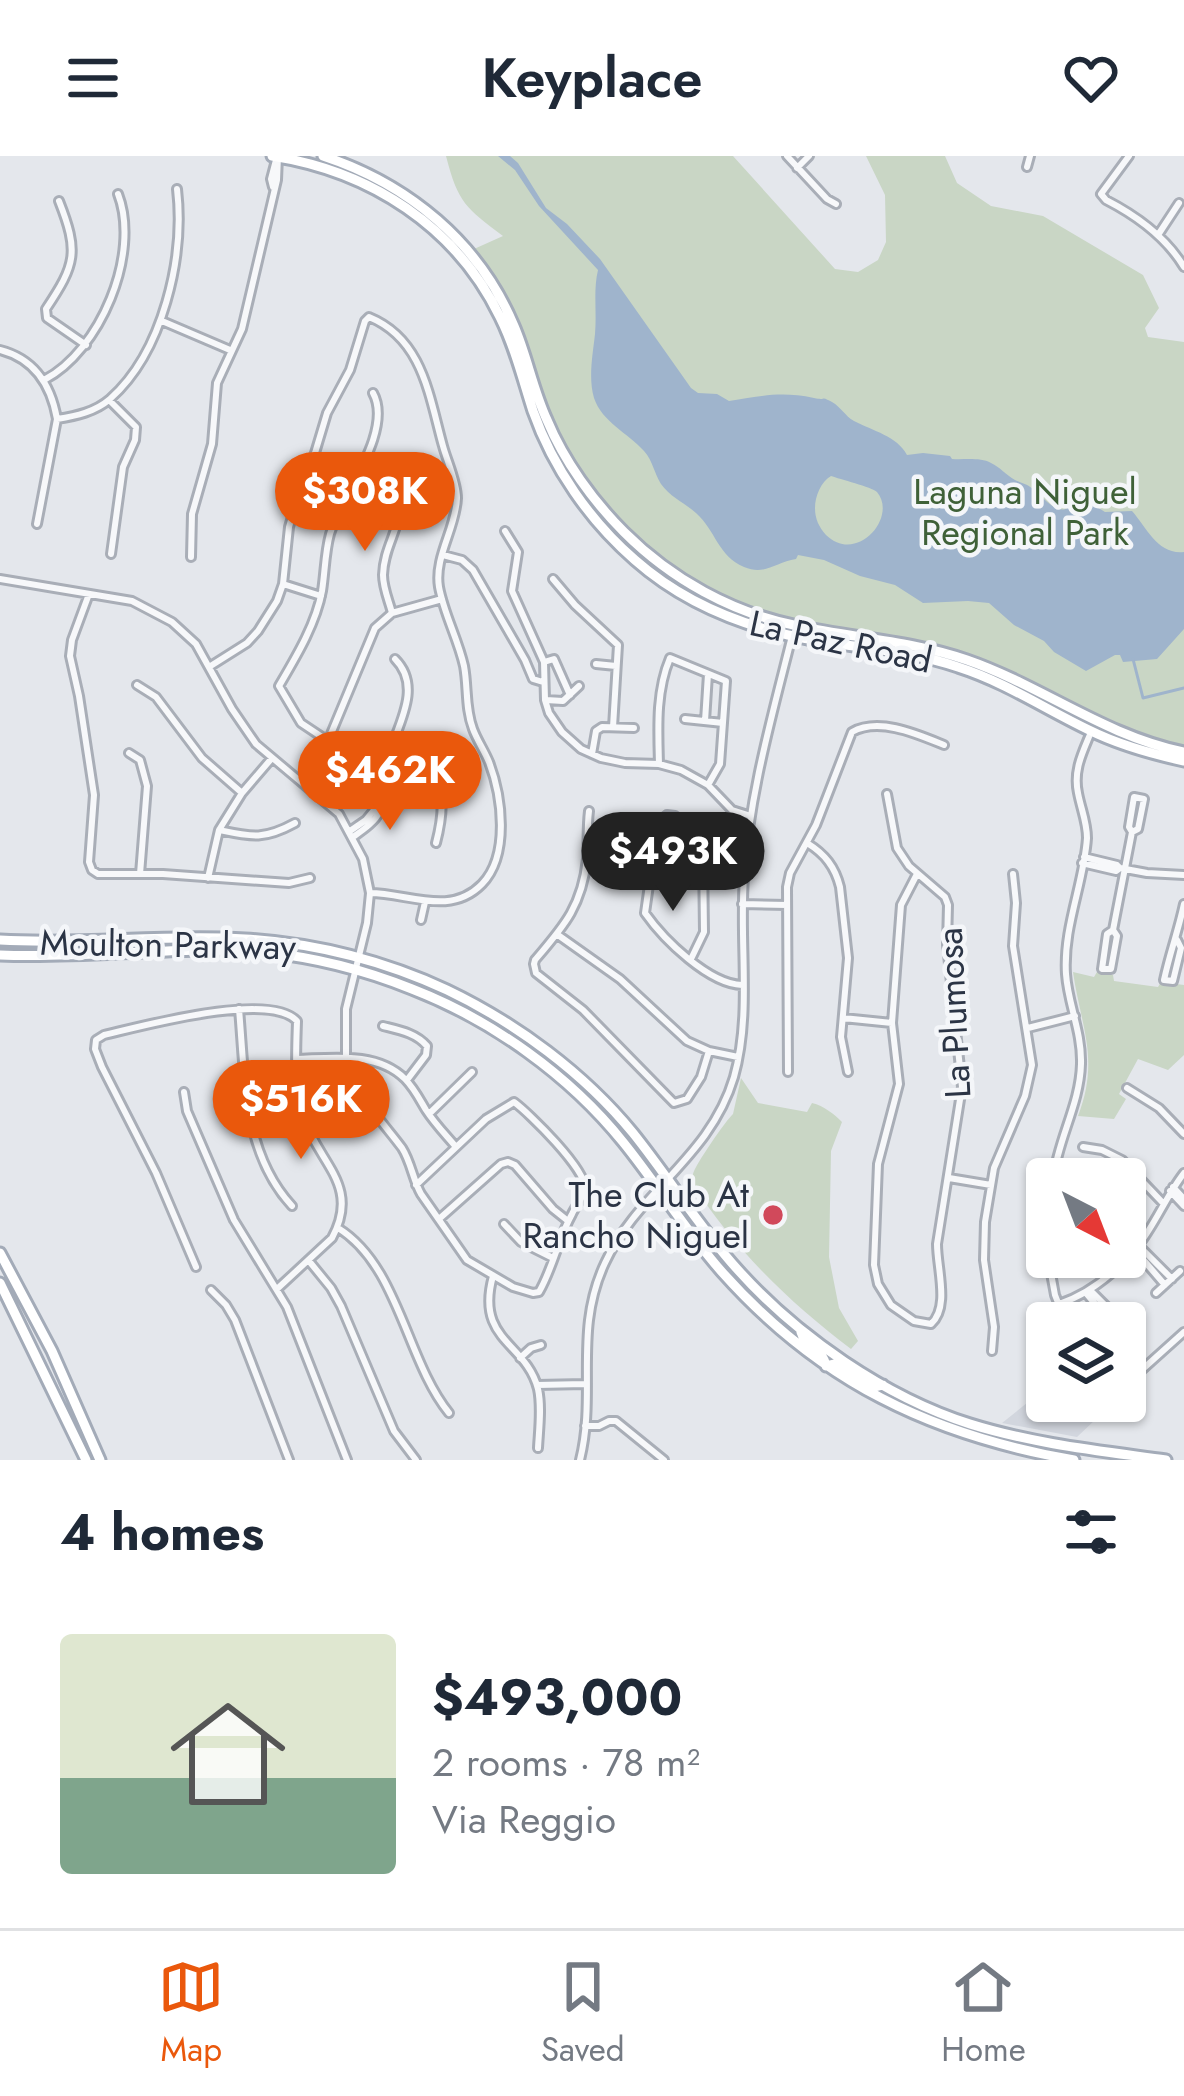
<!DOCTYPE html>
<html lang="en">
<head>
<meta charset="utf-8">
<style>
  :root { --surface:#fff; --page:#f2f2f3; --text:#1f2937; --muted:#747a83; --line:#e0e1e3; --accent:#ea580c }
  body { margin:0; font-family:Jost,sans-serif; background:var(--page); color:var(--text); height:100vh; display:flex; flex-direction:column; font-size:45px; white-space:nowrap }
  * { box-sizing:border-box; margin:0 }
  p { font-size:39px; color:var(--muted) }
  .icon { flex:none; width:66px; height:66px; fill:none; stroke:currentColor; stroke-width:2; stroke-linecap:round; stroke-linejoin:round }
  .map { position:relative; height:1304px; overflow:hidden }
  .drawer { display:flex; flex-direction:column; background:var(--surface); flex:1 }
  .drawer>* { flex:none }
  .needle { width:78px; rotate:138deg }
  .fabs { position:absolute; left:1026px; top:1002px; display:grid; gap:24px }
  .fabs a { display:grid; place-items:center; width:120px; height:120px; border-radius:12px; background:var(--surface); box-shadow:0 3px 9px #0004; font-size:60px }
  .price { position:absolute; translate:-50% -102px; padding:0 27px; border-radius:42px; background:var(--accent); color:#fff; font-size:39px; line-height:78px; filter:drop-shadow(0 3px 6px #0008) }
  .price::after { content:''; position:absolute; left:50%; top:72px; width:36px; height:27px; margin-left:-18px; background:inherit; clip-path:polygon(0 0,100% 0,50% 100%) }
  .price.active { background:#222; color:#fff }
  ul { padding:0; list-style:none }
  li { display:flex; align-items:center; gap:36px; height:300px; padding:0 60px }
  li span { display:grid; place-items:center; flex:none; width:336px; height:240px; border-radius:12px; color:#555 }
  li>.icon { margin-inline-start:auto }
  span .icon { width:144px; height:144px; fill:#fffc; stroke-width:1 }
  li b { font-size:51px }
  h2 { display:flex; justify-content:space-between; align-items:center; height:144px; padding:0 60px; font-size:51px }
  header { display:flex; justify-content:space-between; align-items:center; height:156px; padding:0 60px; background:var(--surface); font-size:54px; font-weight:600 }
  .tabs { display:flex; justify-content:space-around; align-items:center; height:168px; border-top:3px solid var(--line); background:var(--surface); font-size:33px; color:var(--muted) }
  .tabs a { display:grid; justify-items:center; gap:6px }
  .tabs .active { color:var(--accent) }
  .map>svg:first-child { display:block }
</style>
</head>
<body>
<header><svg class="icon" aria-label="menu" viewBox="0 0 24 24"><path d="M4 6h16M4 12h16M4 18h16"/></svg>Keyplace<svg class="icon" aria-label="heart" viewBox="0 0 24 24"><path d="M12 20l-8-8c-3-5 5-10 8-4 3-6 11-1 8 4z"/></svg></header>
<div class="map">
<svg width="1184" height="1304" viewBox="0 0 1184 1304">
  <rect width="100%" height="100%" fill="#e4e7ec"/>
  <!-- built -->
  <path fill="#d2d6de" d="M1047 1231V1245H1115L1077 1281 1002 1267Z"/>
  <!-- green -->
  <path fill="#c9d6c5" d="M446 0H733L835 113 858 116 878 104 886 86 885 39 866 0H945L957 27 991 50 1043 60 1143 119 1159 152 1145 172 1148 181 1184 186V591C1155 583 1125 577 1097 563 1073 551 1050 535 1026 523 1002 511 976 502 950 493 910 479 866 477 825 471 738 458 655 412 601 342 581 317 561 287 549 257 527 197 517 144 474 93L503 80C466 52 458 47 446 0Z
    M1073 816 1094 821 1097 816 1113 819 1114 825 1158 831 1161 826 1184 829V899L1168 914 1138 903 1119 938 1126 943 1114 963 1078 960C1100 903 1081 871 1073 816Z
    M741 922 758 947 807 956 812 947C824 950 834 958 842 966L831 995 829 1101 839 1152 858 1185 851 1193C790 1147 734 1093 693 1028 693 1025 692 1021 693 1018 695 1009 727 963 733 958Z"/>
  <!-- water -->
  <path fill="#9fb4cc" fill-rule="evenodd" d="M498 0H510L518 7 546 52 567 68 600 103 691 232 698 237 717 238 729 245C761 240 781 235 814 242 828 245 819 239 832 246 841 251 845 260 854 265 873 275 897 280 907 299L923 297 950 300 952 303C964 304 980 301 991 307 1000 311 1006 319 1015 324 1023 328 1026 327 1033 333 1048 345 1063 369 1078 339L1105 356 1132 355C1147 372 1158 399 1184 396V473L1157 503 1123 506 1120 499H1115L1086 515 1054 496 1044 485 1014 469 989 447 968 445 923 447 895 429 860 420 824 404 798 399 796 403C776 406 765 420 744 411 718 400 716 375 696 357 685 347 670 341 661 328 654 317 653 305 644 295 628 277 602 266 594 242 588 222 593 197 595 178 597 155 593 135 598 114L539 50 515 14ZM831 320C839 323 872 331 877 336 898 361 857 409 826 379 819 371 815 363 815 352 815 340 821 326 831 320Z"/>
  <g fill="none" stroke-linecap="round" stroke-linejoin="round">
    <!-- stream -->
    <path stroke="#9fb4cc" stroke-width="3" d="M1133 503 1143 542 1184 532"/>
    <!-- minor casing -->
    <g stroke="#a9aeb7" stroke-width="12">
      <path id="minor" d="M787 0 827 43 836 48
        M1129 0 1101 38 1106 44C1137 60 1166 81 1184 111
        M1027 11 1030 0
        M797 12 809 0
        M273 31 271 23 276 4
        M59 45C79 96 76 108 46 153L47 162 86 189
        M1158 79 1179 47
        M162 165 230 194
        M0 194C35 203 51 229 57 263L37 368
        M44 224C100 195 141 98 118 38
        M109 244 136 271 135 284 123 311 111 398
        M57 263C76 260 95 256 110 243 163 196 185 101 177 33
        M390 324C414 361 384 381 383 419 383 432 389 445 392 457
        M505 375 518 396 512 435 544 506 545 544 549 557 562 576 581 593 601 602 625 607 659 608 681 614 708 629 732 654 751 660
        M443 399 462 404 473 414 525 504 533 523 543 526
        M191 401 192 358 212 288 217 227 242 173 277 24 278 0
        M0 423 132 445 172 466 196 488 232 553 256 588 339 658 363 703 370 737 367 767 346 853V902
        M553 423 575 449 618 489 613 571
        M283 428 321 440
        M89 438 72 484 70 500 79 540 94 639 89 706 92 714 98 718H163L289 727 310 722
        M544 506 554 503 570 539
        M596 508 616 510
        M209 511 247 487 258 475 277 445 283 428 289 371 303 323 315 297 327 257 350 214 365 165 369 161C423 183 429 240 443 290 447 305 457 326 457 342 456 372 434 401 439 431 444 458 458 483 464 510 468 531 465 552 473 573 477 584 484 594 489 606 502 640 510 699 482 728 450 761 408 737 370 737
        M137 529 156 541 202 602 242 637
        M546 544 563 545 579 530
        M685 563 723 567
        M705 565 708 518
        M328 585 301 567 279 530C296 501 316 468 322 435 325 416 325 396 330 378 341 341 394 275 373 237
        M392 589C443 609 449 637 436 687
        M129 597 140 604 147 630 140 718
        M592 598 596 575 602 571 634 572
        M659 608C658 572 656 535 670 502L726 525 720 608 708 629
        M301 625 328 585 375 472 392 457 442 443
        M887 638 897 692 909 710 945 741 948 749 947 789 962 931 937 1088C937 1113 950 1151 931 1168L914 1165 891 1149 878 1128 874 1109 878 1008 899 928 892 867 901 749 917 718
        M589 655C587 671 588 687 587 703 582 750 564 770 535 804L534 808 536 817 583 854 674 947 687 943 701 921 709 895
        M219 674C252 681 264 684 295 667
        M350 675 366 664 379 648
        M353 681C363 674 375 666 380 655 386 641 383 623 386 608 394 574 425 533 395 503
        M807 687C825 698 835 711 840 731L848 802 841 881 848 916
        M1084 701 1117 709 1120 712
        M1082 707 1116 715 1120 712 1147 717 1184 719
        M208 722 219 674 242 637 272 602
        M742 748 787 749
        M421 764 425 746
        M1113 774 1107 778 1102 813H1111L1117 780 1113 774 1132 676 1129 671 1134 641 1144 643 1138 673 1132 676
        M558 779 620 823 687 885 709 895 738 901
        M1177 784 1181 792 1173 825 1164 824C1170 796 1178 776 1184 748
        M691 803 704 776 703 699 688 671 675 660 667 659 660 665 656 680 645 757C664 784 709 828 742 829
        M239 853C245 921 243 997 292 1050
        M843 862 892 867
        M383 870C399 874 416 877 427 890L426 899 407 924
        M1028 872 1075 860
        M297 903C332 902 377 895 405 923 414 932 420 944 426 954 435 968 446 979 456 991
        M788 916 787 731 790 717 816 669 852 576C879 561 917 578 944 589
        M1127 932 1159 952 1184 978
        M362 935C372 957 388 973 402 992 411 1006 413 1024 421 1038L467 1104 513 1131 533 1137 539 1136C553 1112 558 1083 572 1058 575 1051 584 1040 585 1033 587 1014 529 957 514 946L486 963 416 1029
        M184 936 187 955 234 1064 287 1151 347 1304
        M429 958 472 916
        M1083 991 1102 994 1122 1004 1163 1047
        M949 1022 991 1029
        M1053 1023C1058 983 1080 948 1081 908 1082 876 1068 848 1066 818 1063 771 1084 727 1087 682 1087 666 1081 653 1078 637 1073 614 1083 596 1091 576
        M1173 1031 1184 1043
        M1170 1035 1184 1050
        M439 1063 501 1008 508 1006 515 1009 553 1053 568 1065
        M504 1068 521 1086 553 1102
        M338 1072C399 1110 406 1204 449 1257
        M1138 1089 1172 1123
        M1134 1093 1165 1129
        M1048 1101 1055 1139 1066 1167
        M1094 1101 1109 1117
        M309 1105 331 1132 341 1150 394 1275 416 1304
        M196 1111 156 1017 102 911 95 893 96 884 104 879C143 870 269 835 297 865 296 897 294 929 303 960 318 1007 361 1029 332 1082L277 1133
        M493 1120C475 1185 526 1186 538 1233 542 1251 539 1273 538 1292
        M211 1134 226 1149 235 1164 289 1304
        M1090 1134 1123 1167 1132 1159
        M1086 1137 1111 1167
        M1156 1137 1180 1115
        M1059 1148C1089 1138 1116 1116 1137 1091 1155 1069 1166 1040 1184 1017
        M992 1195 994 1171 984 1104 985 1066 994 1012 1025 940 1032 909 1013 790 1016 747 1013 718
        M520 1202 531 1192 541 1189
        M537 1229 585 1228
        M1125 1229 1184 1176
        M585 1270H599L609 1265H616L664 1304
        M580 1304C597 1236 573 1175 605 1107 638 1035 710 1002 734 921 752 858 739 787 744 721 749 640 772 560 792 480"/>
    </g>
    <!-- major casing -->
    <g stroke="#a3abb8" stroke-width="15">
      <path id="major" d="M272 0C370 15 456 70 500 161 515 191 523 224 533 255 553 312 590 365 635 404 678 442 732 466 788 479 845 492 903 492 958 511 1005 526 1045 553 1089 574 1119 589 1152 598 1184 605
        M323 0C408 28 479 86 514 170 527 200 533 234 547 264 564 305 593 345 624 376 671 423 732 457 798 470 854 482 912 485 967 504 1042 530 1105 580 1184 596
        M0 784C82 789 164 778 245 783 314 787 384 805 447 834 516 867 584 917 633 977 669 1022 699 1071 738 1114 797 1180 885 1241 970 1268 1034 1288 1101 1295 1166 1304
        M0 799C88 803 175 789 263 796 313 801 365 814 412 833 492 864 569 919 623 986 657 1028 686 1075 722 1116 820 1226 931 1279 1074 1304
        M0 1097 52 1195 100 1304
        M0 1127 86 1304
        M801 1176C805 1191 823 1193 826 1210L835 1208 875 1231 883 1229"/>
    </g>
    <!-- minor -->
    <use href="#minor" stroke="#f7f8fa" stroke-width="6"/>
    <!-- major -->
    <use href="#major" stroke="#fff" stroke-width="9"/>
  </g>
  <!-- markers -->
  <circle fill="#d1495b" stroke="#f4f6f9" stroke-width="4.5" cx="773" cy="1059" r="12"/>
  <g text-anchor="middle" dominant-baseline="central" stroke-width="9" stroke-linejoin="round" paint-order="stroke">
    <!-- park labels -->
    <g font-size="36" fill="#3f6138" stroke="#f4f6f9">
      <text x="1025" y="335">Laguna Niguel<tspan x="1025" dy="41">Regional Park</tspan></text>
    </g>
    <!-- street labels -->
    <g font-size="36" fill="#2b3445" stroke="#f4f6f9">
      <text transform="translate(841 485) rotate(12)">La Paz Road</text>
      <text transform="translate(168 788) rotate(1)">Moulton Parkway</text>
      <text transform="translate(953 857) rotate(-93)">La Plumosa</text>
    </g>
    <!-- poi labels -->
    <g font-size="36" fill="#2b3445" stroke="#f4f6f9" text-anchor="end">
      <text x="749" y="1038">The Club At<tspan x="749" dy="41">Rancho Niguel</tspan></text>
    </g>
  </g>
</svg>
<div class="fabs">
<a><svg class="needle" viewBox="-14 -14 28 28"><path d="M0-13l5 13h-10z" fill="#e53935"/><path d="M0 13l5-13h-10z" fill="#747a83"/></svg></a>
<a><svg class="icon" aria-label="layers" viewBox="0 0 24 24"><path d="M12 4l9 5-9 5-9-5zM3 14l9 5 9-5"/></svg></a>
</div>
<b class="price" style="left:365px;top:398px">$308K</b>
<b class="price" style="left:390px;top:677px">$462K</b>
<b class="price active" style="left:673px;top:758px">$493K</b>
<b class="price" style="left:301px;top:1006px">$516K</b>
</div>
<section class="drawer">
<h2>4 homes<svg class="icon" aria-label="filters" viewBox="0 0 24 24"><path d="M4 7h16M4 17h16"/><circle cx="9" cy="7" r="2"/><circle cx="15" cy="17" r="2"/></svg></h2>
<ul>
<li><span style="background:linear-gradient(#dfe7d0 60%,#7fa58c 0)"><svg class="icon" aria-label="home" viewBox="0 0 24 24"><path d="M3 11l9-7 9 7M6 9v11h12V9"/></svg></span><div><b>$493,000</b><p>2 rooms · 78 m²</p><p>Via Reggio</p></div></li>
</ul>
</section>
<nav class="tabs">
<a class="active"><svg class="icon" aria-label="map" viewBox="0 0 24 24"><path d="M3 6l6-2 6 2 6-2v14l-6 2-6-2-6 2zM9 4v14M15 6v14"/></svg>Map</a>
<a><svg class="icon" aria-label="saved" viewBox="0 0 24 24"><path d="M7 4h10v16l-5-4-5 4z"/></svg>Saved</a>
<a><svg class="icon" aria-label="home" viewBox="0 0 24 24"><path d="M3 11l9-7 9 7M6 9v11h12V9"/></svg>Home</a>
</nav>
</body>
</html>
